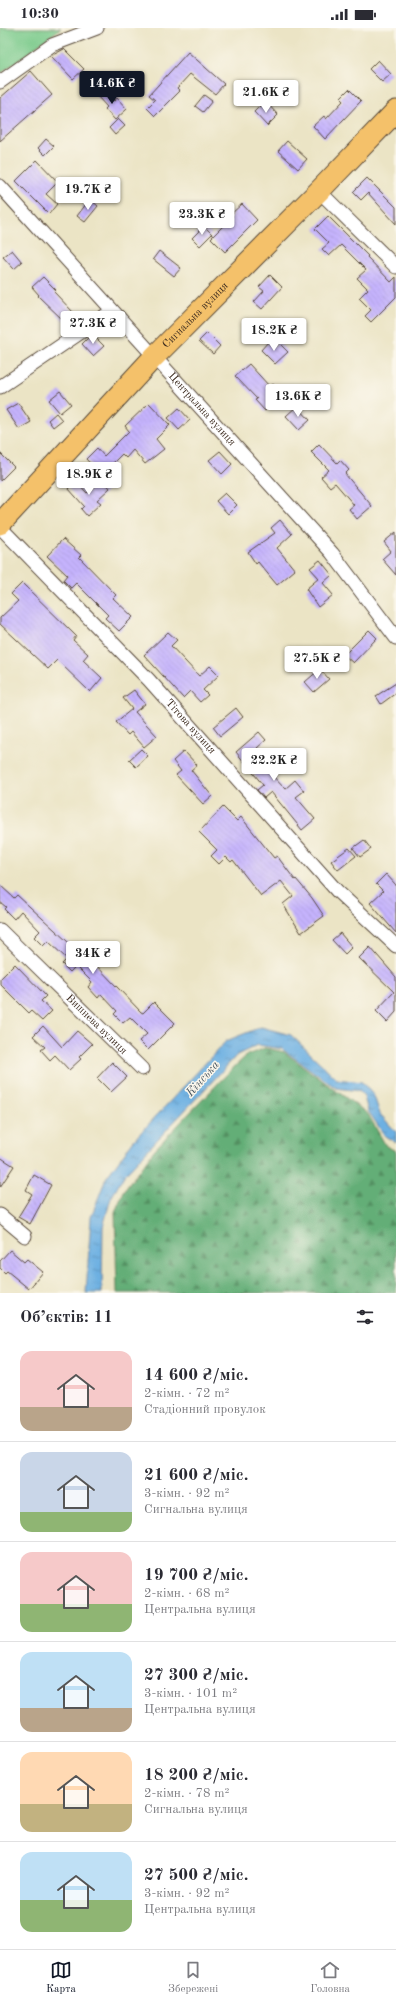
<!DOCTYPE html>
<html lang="uk">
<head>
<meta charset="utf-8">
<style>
  :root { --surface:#fff; --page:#f7f7f7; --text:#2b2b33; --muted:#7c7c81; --line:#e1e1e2; --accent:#111827 }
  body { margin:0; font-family:"Old Standard TT",serif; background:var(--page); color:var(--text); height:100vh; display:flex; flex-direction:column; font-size:15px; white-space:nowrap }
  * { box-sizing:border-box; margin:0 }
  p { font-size:13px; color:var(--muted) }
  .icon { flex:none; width:22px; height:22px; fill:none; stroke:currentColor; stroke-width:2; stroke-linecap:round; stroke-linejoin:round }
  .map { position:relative; height:1265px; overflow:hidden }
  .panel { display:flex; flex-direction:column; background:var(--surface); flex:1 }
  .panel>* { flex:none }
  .price { position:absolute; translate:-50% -34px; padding:0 9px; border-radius:4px; background:#fff; color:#222; font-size:13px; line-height:26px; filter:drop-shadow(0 1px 2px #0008) }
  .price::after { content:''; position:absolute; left:50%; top:24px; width:12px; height:9px; margin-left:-6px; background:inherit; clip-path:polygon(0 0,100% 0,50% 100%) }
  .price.active { background:var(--accent); color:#fff }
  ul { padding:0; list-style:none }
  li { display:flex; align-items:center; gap:12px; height:100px; padding:0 20px }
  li+li { border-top:1px solid var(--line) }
  li span { display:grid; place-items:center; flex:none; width:112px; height:80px; border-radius:12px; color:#555 }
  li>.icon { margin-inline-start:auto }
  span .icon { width:48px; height:48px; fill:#fffc; stroke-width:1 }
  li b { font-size:17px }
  h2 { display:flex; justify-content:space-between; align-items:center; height:48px; padding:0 20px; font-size:17px }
  .status { display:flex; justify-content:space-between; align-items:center; height:28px; padding:0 20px; background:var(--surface); direction:ltr }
  .status svg { height:11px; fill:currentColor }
  .tab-bar { display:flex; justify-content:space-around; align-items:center; height:56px; border-top:1px solid var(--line); background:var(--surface); font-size:11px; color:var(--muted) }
  .tab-bar a { display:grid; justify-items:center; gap:2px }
  .tab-bar .active { color:var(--accent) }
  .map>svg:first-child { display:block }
</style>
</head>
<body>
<div class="status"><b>10:30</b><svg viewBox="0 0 49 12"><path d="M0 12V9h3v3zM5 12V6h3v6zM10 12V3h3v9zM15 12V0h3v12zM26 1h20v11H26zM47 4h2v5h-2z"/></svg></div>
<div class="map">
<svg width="396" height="1265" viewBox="0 0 396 1265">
  <defs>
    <pattern id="forest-firs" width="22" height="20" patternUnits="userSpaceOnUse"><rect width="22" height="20" fill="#63ae77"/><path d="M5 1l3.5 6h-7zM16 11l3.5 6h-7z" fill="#538e61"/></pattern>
    <pattern id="water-ripples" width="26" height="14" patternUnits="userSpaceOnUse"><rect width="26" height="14" fill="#6db0e2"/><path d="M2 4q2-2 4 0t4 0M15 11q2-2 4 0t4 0" fill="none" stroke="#5b8fb7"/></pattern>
    <pattern id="building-back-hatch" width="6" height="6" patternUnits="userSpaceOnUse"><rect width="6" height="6" fill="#c5b3fd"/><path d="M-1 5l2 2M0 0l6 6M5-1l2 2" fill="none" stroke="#aa9ad8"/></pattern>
  </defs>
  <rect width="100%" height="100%" fill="#fbf7ec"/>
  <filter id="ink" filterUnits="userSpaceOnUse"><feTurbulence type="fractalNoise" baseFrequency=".025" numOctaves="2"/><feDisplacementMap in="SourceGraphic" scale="8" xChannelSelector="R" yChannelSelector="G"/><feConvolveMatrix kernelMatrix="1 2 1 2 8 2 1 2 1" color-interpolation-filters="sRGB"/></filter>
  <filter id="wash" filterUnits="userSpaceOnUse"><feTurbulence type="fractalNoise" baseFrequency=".012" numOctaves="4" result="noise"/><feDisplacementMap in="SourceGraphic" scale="16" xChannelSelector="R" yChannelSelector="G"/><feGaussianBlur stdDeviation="0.9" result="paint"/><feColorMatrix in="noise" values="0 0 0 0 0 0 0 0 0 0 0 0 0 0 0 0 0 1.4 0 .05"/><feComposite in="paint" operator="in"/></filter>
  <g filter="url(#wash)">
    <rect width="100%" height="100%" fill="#ebe4c5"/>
    <!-- forest -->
    <path fill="url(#forest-firs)" stroke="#4f6c4a" d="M265 1020 284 1024 368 1086 386 1118 396 1123V1265H117L115 1184 124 1163 154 1122 229 1044 247 1027Z"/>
    <!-- pitch -->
    <path fill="#7aca8b" stroke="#5a7a54" d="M0 0H61L0 46Z"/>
    <!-- water -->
    <path fill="url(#water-ripples)" stroke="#546d80" d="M261 999 291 1007 337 1051 362 1054 374 1068 380 1086 396 1104V1115L385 1108 368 1083 364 1069 359 1063 336 1060 282 1021 258 1017 237 1027 125 1146 111 1170 103 1199 102 1265H86L91 1189 106 1150 133 1113 226 1013Z"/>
    <g id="blocks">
      <!-- building -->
      <path fill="url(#building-back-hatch)" d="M64 21 84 41 73 51 51 28Z
        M188 24 224 56 215 66 190 46 177 60 180 63 155 88 147 80 155 72 149 67Z
        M378 32 391 46 382 54 369 41Z
        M31 43 52 67 0 113V70Z
        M349 61 361 73 325 111 313 98 324 88 326 91 343 73 340 70Z
        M103 62 114 73 117 70 127 81 115 92 105 81 107 79 97 68Z
        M204 67 212 73 203 84 195 78Z
        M265 73 278 87 267 98 254 84Z
        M118 91 125 98 115 107 109 100Z
        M46 111 54 118 45 127 38 120Z
        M287 113 307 131 298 141 278 123Z
        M37 132 58 154 46 166 57 176 49 186 16 153Z
        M367 150 396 179V196L368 165 361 172 353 164Z
        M93 158 100 165 94 172 86 165Z
        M90 171 98 178 85 194 77 188Z
        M242 176 257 192 225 224 211 210 233 188 231 186Z
        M328 188 368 228 367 229 391 254 396 249V269L371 294 365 288 371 282 359 270 368 261 357 250 366 242 341 217 329 228 322 221 329 215 315 201Z
        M204 198 212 206 200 218 192 210Z
        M12 222 22 234 14 241 3 229Z
        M159 223 181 240 174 248 153 231Z
        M270 247 282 259 262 281 254 274 264 263 259 259Z
        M43 249 56 262 54 264 73 284 64 293 38 268 39 267 32 259Z
        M207 305 220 318 213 326 199 313Z
        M92 306 104 318 93 328 82 316Z
        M268 314 274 319 278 314 288 324 275 336 261 322Z
        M249 336 270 359 273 356 283 367 265 383 255 372 257 371 235 348Z
        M60 363 71 376 60 385 49 372Z
        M18 375 31 394 19 401 6 382Z
        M149 375 170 397 156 411 164 421 145 436 133 422 126 430 122 426 101 447 86 431 97 420 104 428 129 403 125 398Z
        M297 378 310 392 299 402 286 388Z
        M179 380 190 392 179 402 168 390Z
        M56 385 62 392 53 399 48 392Z
        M319 416 337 435 340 432 349 442 345 446 372 478 357 491 349 481 354 477 335 455 330 459 321 449 329 442 311 424Z
        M220 423 232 436 222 446 209 432Z
        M0 425 14 439 0 453Z
        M102 451 110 460 97 472 101 475 87 488 81 481 84 478 68 460 76 453 87 465Z
        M225 465 237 477 228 486 216 473Z
        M280 492 292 506 277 520 295 542 277 557 258 534 256 536 248 524 275 505 271 500Z
        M396 504V547L382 531 391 523 384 514Z
        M63 511 81 527 79 529 116 567 113 570 133 589 119 603 105 590 108 587 76 555 71 560 63 552 67 547 47 528Z
        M320 532 332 547 323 555 333 567 318 579 306 561 319 550 310 540Z
        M22 555 76 608 73 612 88 626 83 632 102 650 90 664 57 632 48 641 0 596V590L18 573 11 566Z
        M369 602 377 610 353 635 344 627Z
        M168 604 177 612 171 618 199 648 210 638 219 647 203 662 208 667 200 674 190 663 183 670 144 627Z
        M320 641 329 651 314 664 305 654Z
        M396 655V665L381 676 376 668Z
        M134 662 145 676 135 684 157 708 144 719 131 704 128 707 116 694 132 681 123 670Z
        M236 680 243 689 220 708 213 699Z
        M259 704 266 712 257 720 275 740 270 745 285 761 295 752 304 763 296 769 315 791 302 802 271 764 264 770 257 762 263 757 236 724Z
        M141 721 148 728 136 739 129 732Z
        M184 723 197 737 191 742 212 768 203 776 176 747 181 743 173 733Z
        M223 779 237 793 241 789 274 830 277 828 295 852 296 851 312 870 324 888 301 905 283 876 293 868 281 853 261 868 233 832 231 834 226 829 219 836 211 828 217 822 199 804Z
        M364 812 371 821 360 829 353 820Z
        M349 820 356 828 338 842 331 833Z
        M386 846 396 857V905L370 875 383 863 376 856Z
        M0 857 14 870 17 867 93 937 94 935 141 984 143 985 154 974 175 995 148 1022 139 1013 147 1006 130 989 123 995 114 986 117 983 101 966 98 970 88 959 92 954 76 938 70 944 62 936 67 931 48 913 43 918 34 909 40 903 21 883 14 891 4 881 6 879 0 874Z
        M340 905 352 919 345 926 332 912Z
        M370 919 396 949V984L387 994 376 983 394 964 359 930Z
        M15 936 46 968 41 973 52 983 42 993 31 983 29 985 0 956V951Z
        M43 998 62 1019 77 1003 92 1016 79 1029 81 1031 69 1042 55 1027 50 1032 41 1022 45 1019 33 1008Z
        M112 1034 127 1049 111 1064 97 1050Z
        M0 1129 14 1138 0 1159Z
        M34 1147 51 1157 30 1196 18 1189 32 1166 26 1162Z
        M10 1222 24 1234 27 1231 43 1244 29 1261 7 1243 5 1245 0 1240V1233Z"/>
    </g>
  </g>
  <g filter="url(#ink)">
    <use href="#blocks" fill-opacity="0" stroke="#554637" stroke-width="1"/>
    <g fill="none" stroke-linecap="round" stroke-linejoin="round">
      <!-- street casing -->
      <g stroke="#554637" stroke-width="15">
        <g id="street">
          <path d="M0 54 52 17 97 0"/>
          <path id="s1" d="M0 158 332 525 396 610"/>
          <path d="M319 163 396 239"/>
          <path d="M0 359 112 283"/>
          <path id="s2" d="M0 499 149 652 337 863 396 918"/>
          <path id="s3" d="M0 902 142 1041"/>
          <path d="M0 1187 25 1208"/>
        </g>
      </g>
      <!-- primary casing -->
      <g stroke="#554637" stroke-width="23">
        <g id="primary">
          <path id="s4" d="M0 496 154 329 319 163 396 83"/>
        </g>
      </g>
      <!-- street -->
      <use href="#street" stroke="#fff" stroke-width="13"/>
      <!-- primary -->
      <use href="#primary" stroke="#f4c16a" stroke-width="21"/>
    </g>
  </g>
  <g text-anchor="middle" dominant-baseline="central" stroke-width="3" stroke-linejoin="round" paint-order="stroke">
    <!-- street labels -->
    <g font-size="11" fill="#3b2a1e" stroke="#fbf7ec">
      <text stroke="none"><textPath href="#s4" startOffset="286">Сигнальна вулиця</textPath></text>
      <text stroke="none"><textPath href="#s1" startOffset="301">Центральна вулиця</textPath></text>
      <text stroke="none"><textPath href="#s2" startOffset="276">Тітова вулиця</textPath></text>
      <text stroke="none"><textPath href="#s3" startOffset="135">Вишнева вулиця</textPath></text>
    </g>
    <!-- water labels -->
    <g font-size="12" font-style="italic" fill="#4c5963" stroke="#fbf7ec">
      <text transform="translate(203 1051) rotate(-48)">Кінська</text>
    </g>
  </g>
</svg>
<b class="price active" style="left:112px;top:77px">14.6K ₴</b>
<b class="price" style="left:266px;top:86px">21.6K ₴</b>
<b class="price" style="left:88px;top:183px">19.7K ₴</b>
<b class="price" style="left:202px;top:208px">23.3K ₴</b>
<b class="price" style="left:93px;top:317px">27.3K ₴</b>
<b class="price" style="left:274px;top:324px">18.2K ₴</b>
<b class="price" style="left:298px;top:390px">13.6K ₴</b>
<b class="price" style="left:89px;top:468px">18.9K ₴</b>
<b class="price" style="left:317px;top:652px">27.5K ₴</b>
<b class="price" style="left:274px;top:754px">22.2K ₴</b>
<b class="price" style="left:93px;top:947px">34K ₴</b>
</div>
<section class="panel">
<h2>Об’єктів: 11<svg class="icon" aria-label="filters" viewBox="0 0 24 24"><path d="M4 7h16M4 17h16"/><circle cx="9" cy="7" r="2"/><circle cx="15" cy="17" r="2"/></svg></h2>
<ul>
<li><span style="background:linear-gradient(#f6c9c9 70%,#b9a48a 0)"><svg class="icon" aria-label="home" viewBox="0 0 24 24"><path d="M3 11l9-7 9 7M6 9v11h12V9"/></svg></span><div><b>14 600 ₴/міс.</b><p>2-кімн. · 72 m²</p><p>Стадіонний провулок</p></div></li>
<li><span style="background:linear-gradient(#c9d6e8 75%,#8fb573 0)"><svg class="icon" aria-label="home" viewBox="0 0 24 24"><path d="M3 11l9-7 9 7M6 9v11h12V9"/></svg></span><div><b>21 600 ₴/міс.</b><p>3-кімн. · 92 m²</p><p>Сигнальна вулиця</p></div></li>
<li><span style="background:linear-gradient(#f6c9c9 65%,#8fb573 0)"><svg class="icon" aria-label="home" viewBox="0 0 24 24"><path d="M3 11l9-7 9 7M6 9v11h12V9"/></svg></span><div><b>19 700 ₴/міс.</b><p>2-кімн. · 68 m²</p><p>Центральна вулиця</p></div></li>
<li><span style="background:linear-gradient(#bfe0f5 70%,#b9a48a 0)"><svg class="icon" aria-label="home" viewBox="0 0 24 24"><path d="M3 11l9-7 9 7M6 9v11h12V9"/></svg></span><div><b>27 300 ₴/міс.</b><p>3-кімн. · 101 m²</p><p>Центральна вулиця</p></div></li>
<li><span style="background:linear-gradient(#ffd9b3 65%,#c2b280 0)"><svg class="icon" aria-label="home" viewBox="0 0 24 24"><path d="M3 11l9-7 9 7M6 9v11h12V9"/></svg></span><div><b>18 200 ₴/міс.</b><p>2-кімн. · 78 m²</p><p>Сигнальна вулиця</p></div></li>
<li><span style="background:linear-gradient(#bfe0f5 60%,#8fb573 0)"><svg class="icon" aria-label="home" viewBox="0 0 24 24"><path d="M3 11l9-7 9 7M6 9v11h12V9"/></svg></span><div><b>27 500 ₴/міс.</b><p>3-кімн. · 92 m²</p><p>Центральна вулиця</p></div></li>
</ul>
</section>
<nav class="tab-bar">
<a class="active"><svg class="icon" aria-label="map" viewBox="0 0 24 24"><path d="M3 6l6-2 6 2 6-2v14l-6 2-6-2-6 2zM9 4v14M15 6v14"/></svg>Карта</a>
<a><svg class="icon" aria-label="saved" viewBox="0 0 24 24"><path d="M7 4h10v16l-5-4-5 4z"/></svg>Збережені</a>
<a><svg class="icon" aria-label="home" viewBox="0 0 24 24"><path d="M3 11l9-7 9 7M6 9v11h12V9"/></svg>Головна</a>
</nav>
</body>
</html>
